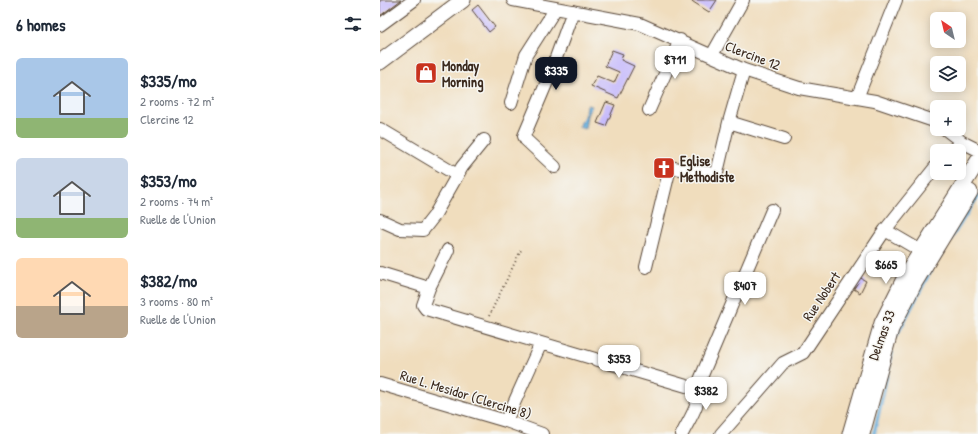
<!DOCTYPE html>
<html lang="en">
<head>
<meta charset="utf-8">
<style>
  :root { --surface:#fff; --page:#f6f6f7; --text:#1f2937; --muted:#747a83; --accent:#111827 }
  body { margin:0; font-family:"Patrick Hand",sans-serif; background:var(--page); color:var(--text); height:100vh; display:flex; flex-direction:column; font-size:15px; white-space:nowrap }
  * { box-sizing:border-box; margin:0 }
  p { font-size:13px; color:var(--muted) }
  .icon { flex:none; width:22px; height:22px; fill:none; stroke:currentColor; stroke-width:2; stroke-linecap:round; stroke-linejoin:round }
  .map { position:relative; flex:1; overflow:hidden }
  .drawer { display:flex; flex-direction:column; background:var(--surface); width:380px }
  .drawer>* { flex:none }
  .needle { width:26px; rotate:325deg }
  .controls { position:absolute; left:550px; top:12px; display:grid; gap:8px }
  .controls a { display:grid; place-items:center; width:36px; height:36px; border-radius:6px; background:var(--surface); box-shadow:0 2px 10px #0003; font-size:20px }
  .price { position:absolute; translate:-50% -34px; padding:0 9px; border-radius:8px; background:#fff; color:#222; font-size:13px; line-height:26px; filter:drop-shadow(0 1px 2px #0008) }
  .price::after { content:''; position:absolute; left:50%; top:24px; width:12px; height:9px; margin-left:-6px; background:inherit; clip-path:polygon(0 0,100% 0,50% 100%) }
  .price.selected { background:var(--accent); color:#fff }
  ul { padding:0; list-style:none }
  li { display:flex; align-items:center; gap:12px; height:100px; padding:0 16px }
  li span { display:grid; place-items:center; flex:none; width:112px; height:80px; border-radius:6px; color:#555 }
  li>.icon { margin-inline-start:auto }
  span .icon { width:48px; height:48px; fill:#fffc; stroke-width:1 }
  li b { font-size:17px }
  h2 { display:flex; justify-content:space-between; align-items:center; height:48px; padding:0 16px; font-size:17px }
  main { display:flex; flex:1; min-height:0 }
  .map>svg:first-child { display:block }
</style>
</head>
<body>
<main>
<section class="drawer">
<h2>6 homes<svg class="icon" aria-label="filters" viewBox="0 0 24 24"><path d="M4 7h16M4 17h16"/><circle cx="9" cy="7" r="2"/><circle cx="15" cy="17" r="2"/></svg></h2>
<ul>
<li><span style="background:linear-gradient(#a9c7e8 75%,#8fb573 0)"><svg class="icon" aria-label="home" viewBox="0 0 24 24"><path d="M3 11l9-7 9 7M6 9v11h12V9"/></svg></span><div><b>$335/mo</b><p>2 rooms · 72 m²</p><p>Clercine 12</p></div></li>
<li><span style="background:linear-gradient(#c9d6e8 75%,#8fb573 0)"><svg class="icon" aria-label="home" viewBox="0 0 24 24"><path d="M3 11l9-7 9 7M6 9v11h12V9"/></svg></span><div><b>$353/mo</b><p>2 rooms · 74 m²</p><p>Ruelle de l'Union</p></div></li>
<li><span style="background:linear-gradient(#ffd9b3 60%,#b9a48a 0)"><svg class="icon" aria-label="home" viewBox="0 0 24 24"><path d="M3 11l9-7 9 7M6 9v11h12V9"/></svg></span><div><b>$382/mo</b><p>3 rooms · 80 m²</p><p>Ruelle de l'Union</p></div></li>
</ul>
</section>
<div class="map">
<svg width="598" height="434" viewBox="0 0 598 434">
  <rect width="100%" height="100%" fill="#f6f6f2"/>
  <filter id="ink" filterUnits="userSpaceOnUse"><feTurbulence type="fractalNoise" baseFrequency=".025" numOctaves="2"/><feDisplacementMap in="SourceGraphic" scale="8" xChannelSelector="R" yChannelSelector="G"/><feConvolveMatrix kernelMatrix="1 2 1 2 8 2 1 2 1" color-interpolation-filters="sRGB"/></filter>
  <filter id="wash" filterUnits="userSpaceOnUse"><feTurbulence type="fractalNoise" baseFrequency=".012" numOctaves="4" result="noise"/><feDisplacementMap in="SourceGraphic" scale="16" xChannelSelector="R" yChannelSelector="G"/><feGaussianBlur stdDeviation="0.9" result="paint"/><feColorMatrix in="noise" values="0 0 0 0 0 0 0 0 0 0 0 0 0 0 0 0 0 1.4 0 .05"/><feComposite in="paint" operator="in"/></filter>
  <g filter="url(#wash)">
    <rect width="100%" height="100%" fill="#f0ddbd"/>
    <!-- water -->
    <path fill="#65addc" stroke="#506c7d" d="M207 105 212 106 207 115 205 129 198 127 205 115Z"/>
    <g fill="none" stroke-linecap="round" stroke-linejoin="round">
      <!-- stream -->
      <path stroke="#65addc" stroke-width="3.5" d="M556 262 598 196
        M516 337 550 272
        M494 434 512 353"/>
    </g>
    <g id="blocks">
      <!-- building -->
      <path fill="#c4b8fc" d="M0 0H21L0 16Z
        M310 0H337L329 12Z
        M98 5 115 27 109 32 92 10Z
        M232 50 243 54 241 60 254 66 238 98 211 86 217 76 234 83 239 72 225 66Z
        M226 102 235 105 226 126 217 123Z
        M477 276 486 281 480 293 471 287Z"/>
    </g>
  </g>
  <g filter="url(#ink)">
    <use href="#blocks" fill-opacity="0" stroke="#564536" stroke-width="1"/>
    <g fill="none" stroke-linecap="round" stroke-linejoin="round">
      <!-- minor casing -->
      <g stroke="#564536" stroke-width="14">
        <path id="minor" d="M133 0 260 24 364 70 419 88 495 101 557 122
          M0 25 34 0
          M332 55 363 0
          M477 98 516 0
          M131 103 146 55 176 8
          M269 110 300 40
          M349 122 404 139
          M0 129 77 175
          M565 129 582 142 598 150
          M571 151 582 142
          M175 167 146 140 144 136 169 77 193 11
          M0 220 20 229 43 230 54 216 82 167 104 140
          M505 230 541 251
          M68 250 49 288 43 305 46 309 313 388 317 387
          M266 267 289 172 294 168 335 174 337 173 349 122 364 70
          M0 273 49 288
          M0 384 126 421 162 434
          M317 387 392 210
          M126 421 161 343
          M302 434C308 421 323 401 317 387
          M341 434 403 363 423 353 505 230 557 165"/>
      </g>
      <!-- major casing -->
      <g stroke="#564536" stroke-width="17">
        <path id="major" d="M0 62 83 0
          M470 434 502 323 526 275 598 161
          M482 434 511 329 535 282 590 192"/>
      </g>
      <!-- path -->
      <path stroke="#564536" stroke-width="2" stroke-dasharray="1 3" stroke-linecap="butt" d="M109 316 141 250"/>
      <!-- minor -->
      <use href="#minor" stroke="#fff" stroke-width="12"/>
      <!-- major -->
      <use href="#major" stroke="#fff" stroke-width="15"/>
    </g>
  </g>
  <!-- icons -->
  <defs>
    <g id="shop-square" transform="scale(1.15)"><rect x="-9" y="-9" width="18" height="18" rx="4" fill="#c8321e" stroke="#f6f6f2"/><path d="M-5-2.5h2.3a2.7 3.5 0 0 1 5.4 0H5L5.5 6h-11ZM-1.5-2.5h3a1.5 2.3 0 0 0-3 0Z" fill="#fff"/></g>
    <g id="church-square" transform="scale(1.15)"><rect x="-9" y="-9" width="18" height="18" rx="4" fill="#c8321e" stroke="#f6f6f2"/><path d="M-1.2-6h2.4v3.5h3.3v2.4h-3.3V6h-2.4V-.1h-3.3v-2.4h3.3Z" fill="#fff"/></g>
  </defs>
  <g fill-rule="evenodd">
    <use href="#shop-square" x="46" y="73"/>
    <use href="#church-square" x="284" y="168"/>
  </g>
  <g text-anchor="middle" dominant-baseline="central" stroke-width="3" stroke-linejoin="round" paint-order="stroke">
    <!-- street labels -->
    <g font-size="14" fill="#3b2a1e" stroke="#f6f6f2">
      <text transform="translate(373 55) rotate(21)">Clercine 12</text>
      <text transform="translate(441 296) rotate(-56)">Rue Nobert</text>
      <text transform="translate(501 335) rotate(-70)">Delmas 33</text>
      <text transform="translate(86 394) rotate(17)">Rue L. Mesidor (Clercine 8)</text>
    </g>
    <!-- poi labels -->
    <g font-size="14" font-weight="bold" fill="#3b2a1e" stroke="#f6f6f2" text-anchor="start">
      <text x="62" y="65">Monday<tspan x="62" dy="16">Morning</tspan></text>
      <text x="300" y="160">Eglise<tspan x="300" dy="16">Methodiste</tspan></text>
    </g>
  </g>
</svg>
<div class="controls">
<a><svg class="needle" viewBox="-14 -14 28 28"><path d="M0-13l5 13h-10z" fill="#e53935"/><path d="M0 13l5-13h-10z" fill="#747a83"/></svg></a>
<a><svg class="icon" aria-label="layers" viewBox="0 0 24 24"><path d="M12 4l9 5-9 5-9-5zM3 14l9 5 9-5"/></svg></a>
<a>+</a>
<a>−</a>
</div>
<b class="price" style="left:295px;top:80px">$711</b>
<b class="price selected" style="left:176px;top:91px">$335</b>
<b class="price" style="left:506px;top:285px">$665</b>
<b class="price" style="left:365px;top:306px">$407</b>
<b class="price" style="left:239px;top:379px">$353</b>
<b class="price" style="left:326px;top:411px">$382</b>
</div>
</main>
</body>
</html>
